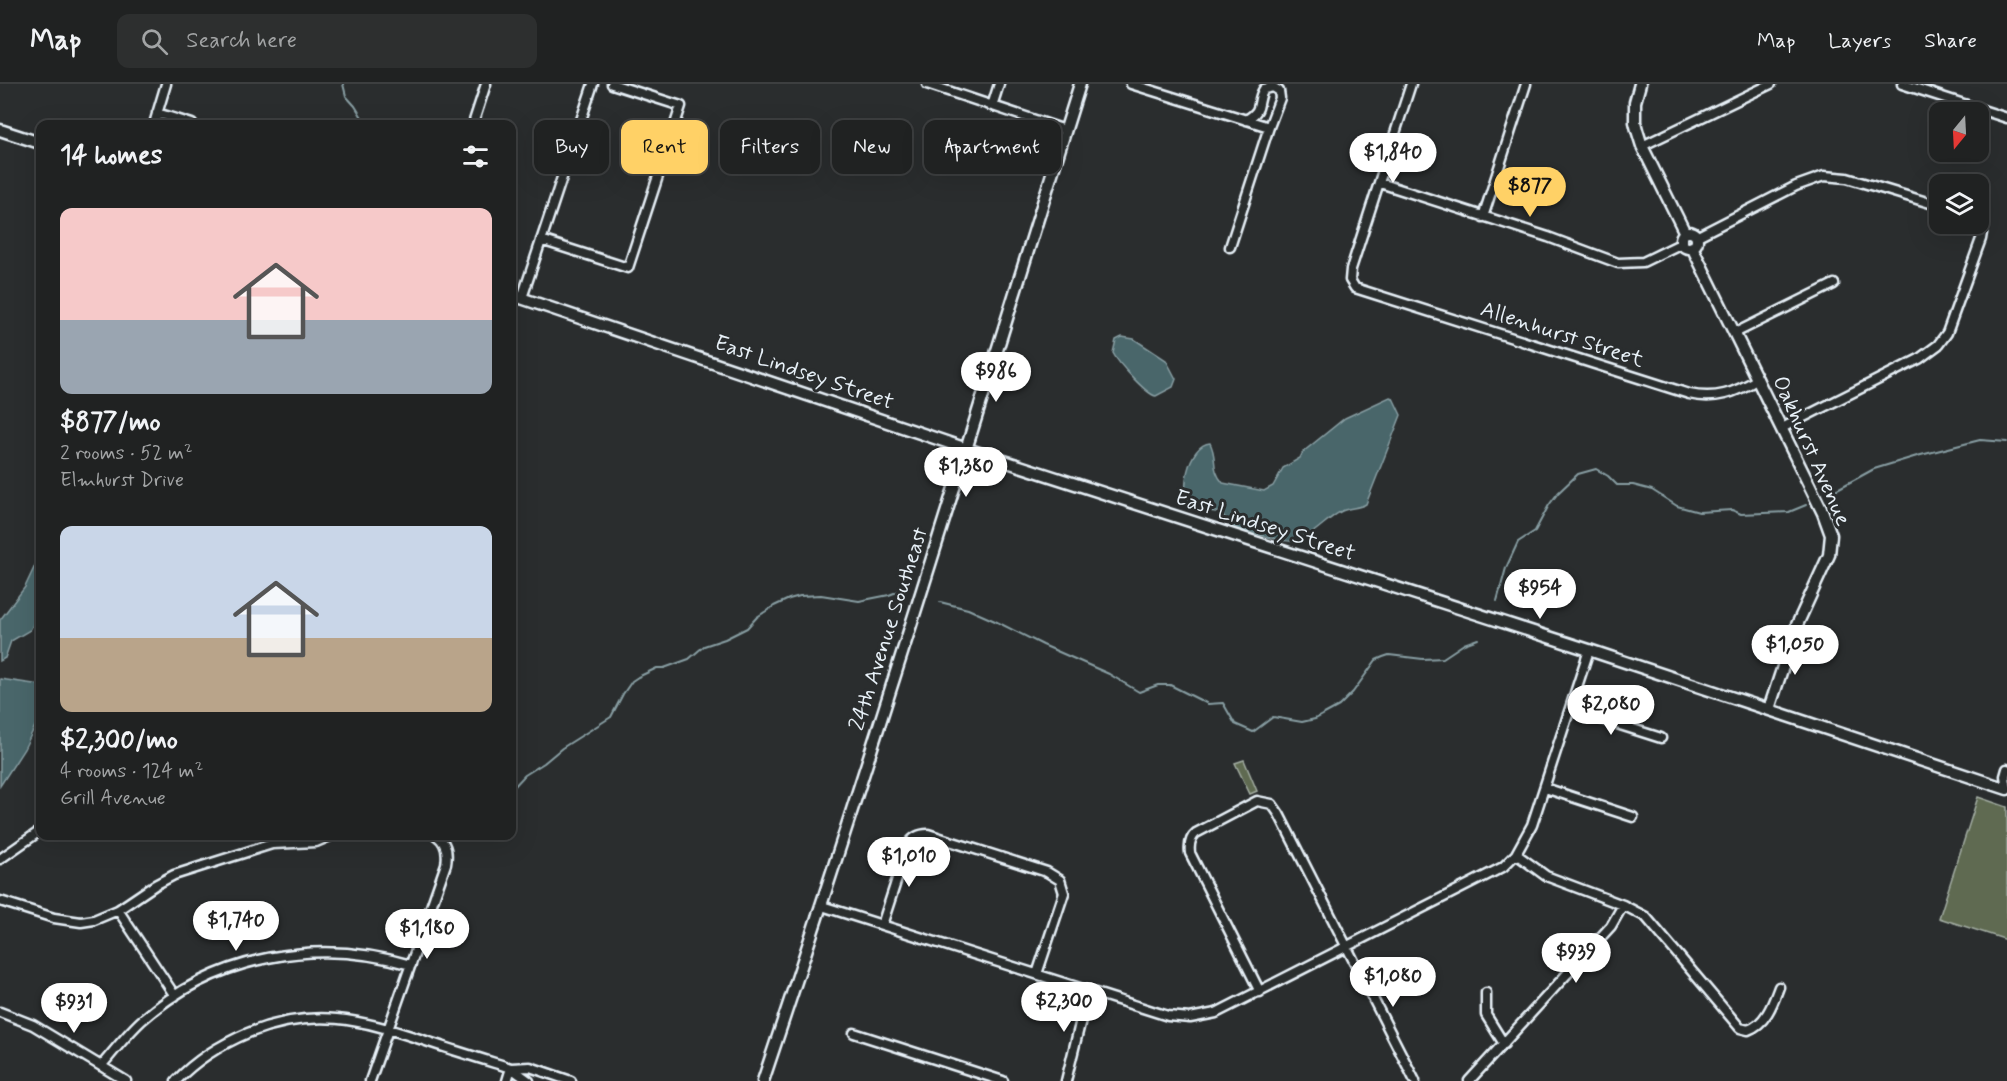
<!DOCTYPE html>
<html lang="en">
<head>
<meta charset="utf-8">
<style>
  :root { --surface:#202222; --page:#2d2f2f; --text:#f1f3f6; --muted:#a2a4a5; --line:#3d3f40; --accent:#ffd166 }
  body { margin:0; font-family:Mynerve,sans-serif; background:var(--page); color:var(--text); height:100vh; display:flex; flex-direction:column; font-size:22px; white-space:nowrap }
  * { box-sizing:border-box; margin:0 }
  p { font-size:20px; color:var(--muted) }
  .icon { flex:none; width:33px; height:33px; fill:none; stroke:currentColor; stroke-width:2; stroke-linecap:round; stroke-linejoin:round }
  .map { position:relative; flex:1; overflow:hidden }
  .details { position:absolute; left:36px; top:36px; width:480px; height:720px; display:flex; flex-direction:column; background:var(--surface); border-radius:12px; box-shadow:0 6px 24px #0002,0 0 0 2px var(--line) }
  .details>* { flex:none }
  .guide { position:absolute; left:534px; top:36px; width:570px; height:54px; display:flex; gap:12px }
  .needle { width:39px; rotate:198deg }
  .buttons { position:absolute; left:1929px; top:18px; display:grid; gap:12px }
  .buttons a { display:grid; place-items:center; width:60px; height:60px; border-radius:12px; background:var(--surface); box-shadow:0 6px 24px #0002,0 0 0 2px var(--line); font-size:30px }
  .price { position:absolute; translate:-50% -51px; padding:0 14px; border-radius:21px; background:#fff; color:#222; font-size:20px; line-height:39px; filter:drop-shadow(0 2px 3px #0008) }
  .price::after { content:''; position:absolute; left:50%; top:36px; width:18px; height:14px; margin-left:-9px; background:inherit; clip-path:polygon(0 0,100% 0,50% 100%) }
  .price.active { background:var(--accent); color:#111 }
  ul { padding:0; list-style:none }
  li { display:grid; align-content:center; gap:12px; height:318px; padding:0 24px }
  li span { display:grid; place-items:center; height:186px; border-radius:12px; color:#555 }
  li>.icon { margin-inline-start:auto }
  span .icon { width:108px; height:108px; fill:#fffc; stroke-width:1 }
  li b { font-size:26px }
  h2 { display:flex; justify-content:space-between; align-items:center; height:72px; padding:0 24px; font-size:26px }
  .pill { padding:0 21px; border-radius:12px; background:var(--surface); box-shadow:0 6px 24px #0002,0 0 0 2px var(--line); font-size:21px; line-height:54px }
  .pill.active { background:var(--accent); color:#111 }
  header { display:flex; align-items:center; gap:36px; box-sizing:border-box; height:84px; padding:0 30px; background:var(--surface); border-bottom:2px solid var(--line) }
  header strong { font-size:28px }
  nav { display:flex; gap:33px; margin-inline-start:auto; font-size:21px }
  .search { width:420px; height:54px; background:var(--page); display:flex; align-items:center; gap:15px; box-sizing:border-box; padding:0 21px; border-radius:12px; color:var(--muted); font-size:22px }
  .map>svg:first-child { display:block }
</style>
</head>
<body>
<header>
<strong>Map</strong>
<div class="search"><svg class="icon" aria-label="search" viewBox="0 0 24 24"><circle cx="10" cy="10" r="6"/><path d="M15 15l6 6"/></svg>Search here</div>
<nav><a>Map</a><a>Layers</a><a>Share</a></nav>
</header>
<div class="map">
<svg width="2007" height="997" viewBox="0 0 2007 997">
  <rect width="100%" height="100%" fill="#2a2d2e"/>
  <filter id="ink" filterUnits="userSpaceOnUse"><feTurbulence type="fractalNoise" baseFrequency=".0167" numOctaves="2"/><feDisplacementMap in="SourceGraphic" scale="12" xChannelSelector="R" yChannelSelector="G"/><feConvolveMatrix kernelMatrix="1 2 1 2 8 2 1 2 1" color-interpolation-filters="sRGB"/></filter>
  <g filter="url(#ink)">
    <!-- green -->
    <path fill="#5f6a51" stroke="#a4aea4" stroke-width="1.5" d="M1244 676 1257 707 1250 710 1235 679Z
      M1978 713 2007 723V856L1939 834Z"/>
    <!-- water -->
    <path fill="#48666a" stroke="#889ea3" stroke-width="1.5" d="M1122 253 1134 255 1166 276 1176 295 1173 303 1156 312C1147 311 1118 279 1113 269L1116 256Z
      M1390 313 1393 314 1401 331 1366 420C1358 425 1349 423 1340 428 1325 436 1312 454 1294 457 1287 459 1239 446 1232 442 1227 439 1225 431 1220 429 1211 426 1201 429 1193 423 1177 411 1189 360 1210 359 1218 375 1210 384 1223 399L1264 407 1273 402 1283 384 1300 374 1303 368 1345 334Z
      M40 471V528L30 546 11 557 5 574 0 577V536L25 503Z
      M0 595 40 601V632L24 665 0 702Z"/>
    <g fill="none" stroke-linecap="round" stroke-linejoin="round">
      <!-- stream -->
      <path stroke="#889ea3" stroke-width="2" d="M343 0 346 12 355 22 366 40
        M1830 409 1874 385 1917 372 1980 356 2007 358
        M1497 517 1506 484 1518 458 1535 447 1549 421 1558 409 1578 390 1596 385 1608 392 1617 401H1633L1652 406 1677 422 1699 428 1732 426 1741 430 1789 428 1806 421
        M940 518 968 525 995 537 1043 561 1109 590 1139 608 1158 601H1170L1208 620 1223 619 1235 640 1253 648 1273 633 1302 638 1315 635 1339 622 1353 608 1376 576 1383 573 1389 571 1423 575 1443 574 1464 560 1478 555
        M512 705 525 691 544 679 562 664 611 633 623 610 632 597 638 593 657 584H664L689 575 704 562 725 555 747 544 757 533 774 522 789 515 800 512 821 511 859 517 889 511 902 506"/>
      <!-- minor casing -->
      <g stroke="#e8f1f8" stroke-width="13">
        <path id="minor" d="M927 0 1065 46
          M1131 0 1269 43
          M1411 0 1351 185 1350 196 1355 204 1689 310C1715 316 1735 309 1758 295
          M1902 0 2007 34
          M992 22 999 0
          M157 29 192 40
          M154 40 166 0
          M473 40 486 0
          M1642 62 1771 0
          M1380 99 1548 153 1618 179 1643 178 1682 159
          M1483 133 1526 0
          M1696 153 1796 102 1824 92 1847 94 1940 122
          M541 156 628 184 681 22 612 0
          M1230 163 1269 43 1280 14 1279 7 1273 3 1264 5C1255 19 1265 25 1246 36
          M522 214 593 0
          M1735 249 1834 200
          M1782 344 1919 275 1938 261 1947 249 1981 155 1982 149 1978 137
          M1570 625 1661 654
          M1545 704 1633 733
          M2007 705 2005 692 2007 685
          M1516 770 1546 792 1623 821 1646 833 1740 944 1748 946C1766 940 1773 919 1779 903
          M0 775 40 747
          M0 817 54 834 81 838 94 836 118 826 155 801 174 791 272 760 316 758 330 752
          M822 822 1168 932 1190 934 1216 929 1503 783 1516 770 1532 741 1589 566
          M118 826 175 912
          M882 841 908 761C913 753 919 750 928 750L1047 788 1060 796 1064 809 1037 890
          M1260 908 1190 769C1189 761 1190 754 1196 749L1257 717 1272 720 1279 730 1415 997
          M1486 909V931L1504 960
          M0 928 33 941 126 997
          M854 949 1003 997
          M101 982C114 967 126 951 141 937 215 871 318 853 411 881
          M511 984 530 983 571 997
          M176 997C196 976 222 960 248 949 314 923 359 935 423 956 452 966 482 975 511 984L529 997
          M370 997 446 780C448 769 447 759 437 752
          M507 997 511 984
          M1066 997 1088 907
          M1469 997 1611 842 1623 821"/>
      </g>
      <!-- tertiary casing -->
      <g stroke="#e8f1f8" stroke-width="15">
        <path id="tertiary" d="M1640 0 1635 18V38L1637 46 1642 62 1685 149
          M0 46 40 59
          M1681 156a8 8 0 1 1 16 0a8 8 0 1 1-16 0Z
          M1692 163 1823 429 1831 451 1829 471 1796 543 1769 625
          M512 211 967 365 1589 566 2007 705
          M763 997C874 666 976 333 1080 0"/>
      </g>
      <!-- minor -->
      <use href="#minor" stroke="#2a2d2e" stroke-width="8"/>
      <!-- tertiary -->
      <use href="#tertiary" stroke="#2a2d2e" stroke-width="10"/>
    </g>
  </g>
  <g text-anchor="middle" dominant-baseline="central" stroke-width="6" stroke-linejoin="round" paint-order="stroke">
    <!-- street labels -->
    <g font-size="22" fill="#e8f1f8" stroke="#2a2d2e">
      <text transform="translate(1562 251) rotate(18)">Allenhurst Street</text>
      <text transform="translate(804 289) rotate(19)">East Lindsey Street</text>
      <text transform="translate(1811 367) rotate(66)">Oakhurst Avenue</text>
      <text transform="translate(1265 442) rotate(18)">East Lindsey Street</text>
      <text transform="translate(889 545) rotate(-72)">24th Avenue Southeast</text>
    </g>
  </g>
</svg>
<div class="buttons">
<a><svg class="needle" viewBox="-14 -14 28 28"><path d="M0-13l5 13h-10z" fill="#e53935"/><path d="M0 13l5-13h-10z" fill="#a2a4a5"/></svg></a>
<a><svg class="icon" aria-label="layers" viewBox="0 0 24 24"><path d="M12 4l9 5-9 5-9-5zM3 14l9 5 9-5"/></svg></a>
</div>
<b class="price" style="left:1393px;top:100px">$1,840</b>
<b class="price active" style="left:1530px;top:134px">$877</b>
<b class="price" style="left:996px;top:319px">$986</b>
<b class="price" style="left:966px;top:414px">$1,380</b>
<b class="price" style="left:1540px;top:536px">$954</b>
<b class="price" style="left:1795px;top:592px">$1,050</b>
<b class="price" style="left:1611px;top:652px">$2,080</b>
<b class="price" style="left:909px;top:804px">$1,010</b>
<b class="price" style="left:236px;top:868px">$1,740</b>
<b class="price" style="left:427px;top:876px">$1,180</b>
<b class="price" style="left:1576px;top:900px">$939</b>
<b class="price" style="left:1393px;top:924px">$1,080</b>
<b class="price" style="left:1064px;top:949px">$2,300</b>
<b class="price" style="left:74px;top:950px">$931</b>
<div class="guide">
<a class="pill">Buy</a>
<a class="pill active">Rent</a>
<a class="pill">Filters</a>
<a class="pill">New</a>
<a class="pill">Apartment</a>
</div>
<section class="details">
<h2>14 homes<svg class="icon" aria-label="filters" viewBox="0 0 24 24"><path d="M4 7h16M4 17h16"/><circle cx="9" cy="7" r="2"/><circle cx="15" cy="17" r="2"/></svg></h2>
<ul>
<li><span style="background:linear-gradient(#f6c9c9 60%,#9aa5b1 0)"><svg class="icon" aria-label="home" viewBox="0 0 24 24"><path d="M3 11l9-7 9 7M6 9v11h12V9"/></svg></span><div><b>$877/mo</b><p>2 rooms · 52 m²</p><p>Elmhurst Drive</p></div></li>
<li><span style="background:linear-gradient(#c9d6e8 60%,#b9a48a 0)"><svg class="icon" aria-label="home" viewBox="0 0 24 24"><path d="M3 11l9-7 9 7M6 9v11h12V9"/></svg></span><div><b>$2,300/mo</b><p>4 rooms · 124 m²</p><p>Grill Avenue</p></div></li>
</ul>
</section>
</div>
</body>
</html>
